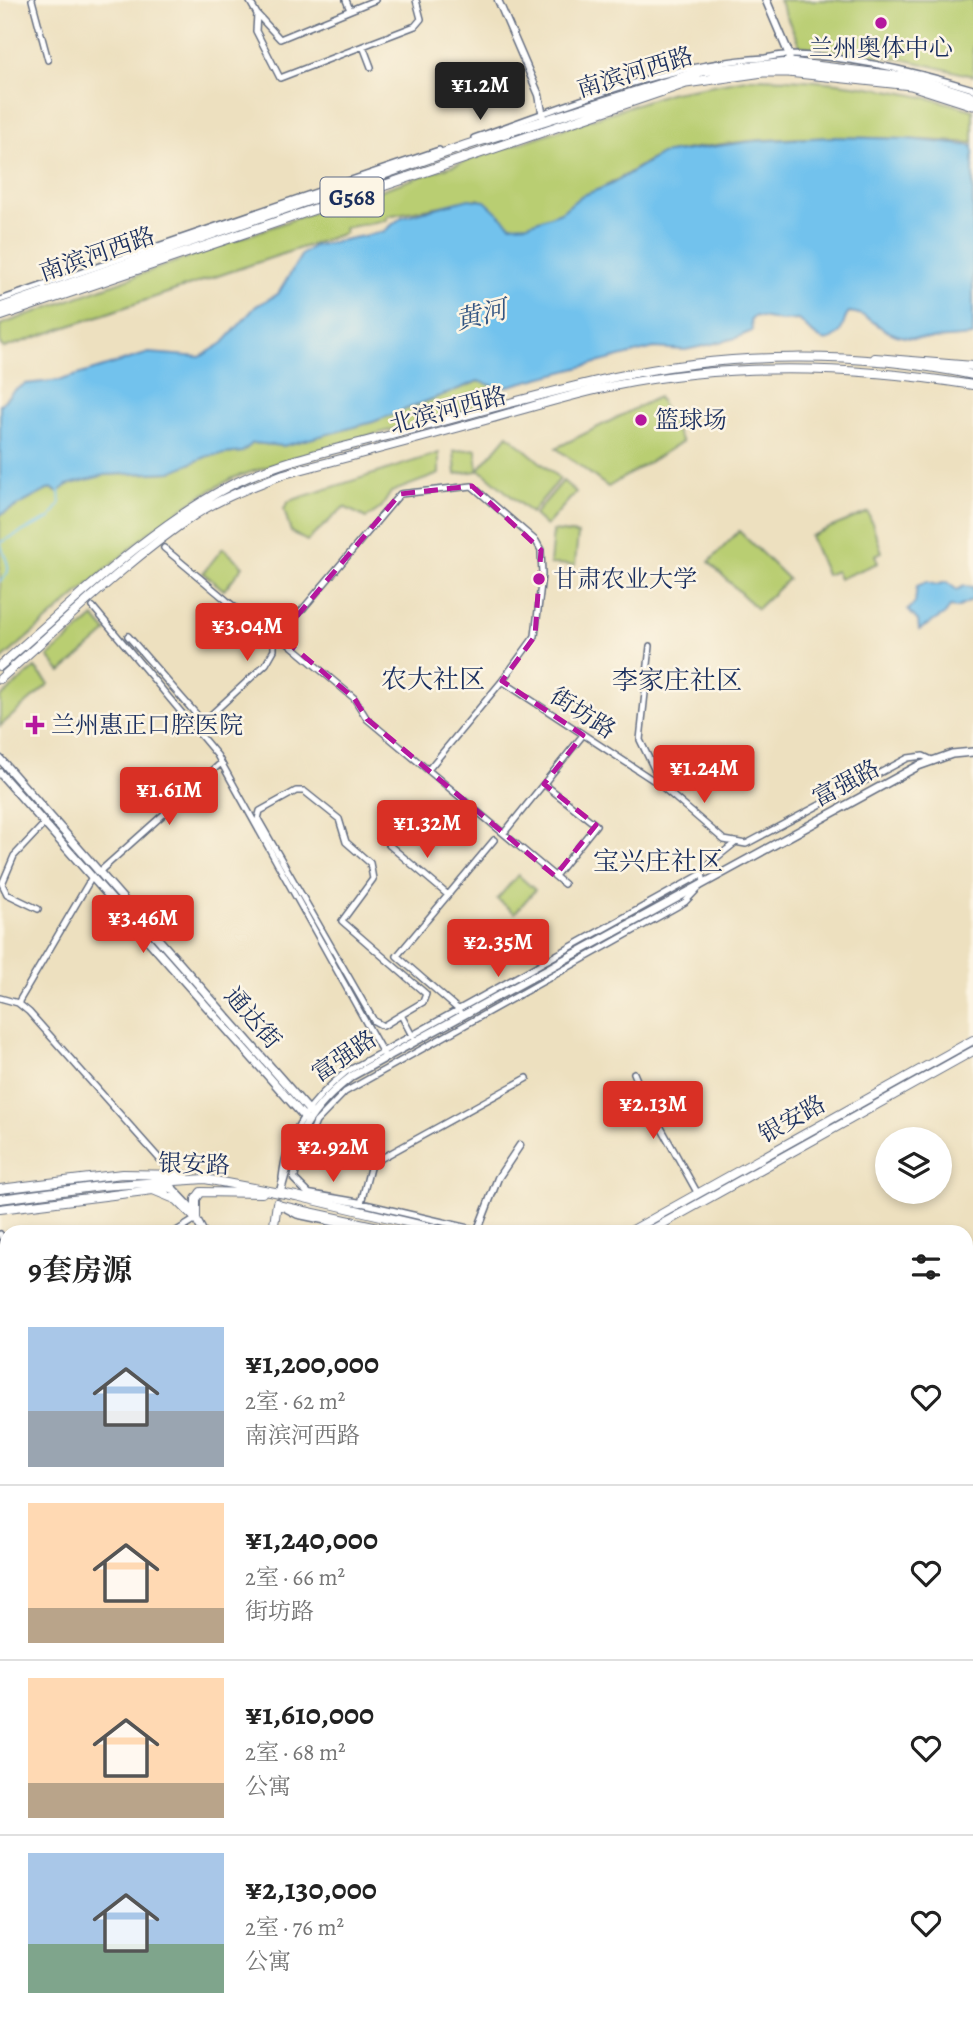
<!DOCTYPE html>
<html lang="zh">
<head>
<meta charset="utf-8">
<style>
  :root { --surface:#fff; --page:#f2f2f2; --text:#222; --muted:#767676; --line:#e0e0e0; --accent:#d93025 }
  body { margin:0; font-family:Alegreya,"Noto Serif SC",serif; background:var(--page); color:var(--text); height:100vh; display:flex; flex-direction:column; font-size:26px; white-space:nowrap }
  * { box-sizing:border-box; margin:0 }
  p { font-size:23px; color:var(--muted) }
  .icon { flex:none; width:38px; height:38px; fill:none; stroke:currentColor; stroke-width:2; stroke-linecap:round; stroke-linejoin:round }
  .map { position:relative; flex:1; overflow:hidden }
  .drawer { position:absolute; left:0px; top:1225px; width:973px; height:800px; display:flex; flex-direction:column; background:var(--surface); border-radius:21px 21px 0 0; box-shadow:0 4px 10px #0003 }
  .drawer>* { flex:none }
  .tools { position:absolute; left:875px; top:1127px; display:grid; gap:14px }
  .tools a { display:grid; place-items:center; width:77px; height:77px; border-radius:50%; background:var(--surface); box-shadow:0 4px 10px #0003; font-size:35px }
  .price { position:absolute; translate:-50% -60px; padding:0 16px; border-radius:7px; background:var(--accent); color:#fff; font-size:23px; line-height:46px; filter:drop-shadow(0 2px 4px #0008) }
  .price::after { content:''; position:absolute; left:50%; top:42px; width:21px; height:16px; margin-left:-10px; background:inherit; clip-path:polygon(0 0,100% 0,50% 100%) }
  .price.selected { background:#222; color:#fff }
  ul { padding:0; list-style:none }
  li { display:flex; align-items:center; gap:21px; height:175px; padding:0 28px }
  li+li { border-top:2px solid var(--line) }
  li span { display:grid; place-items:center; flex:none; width:196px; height:140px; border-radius:0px; color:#555 }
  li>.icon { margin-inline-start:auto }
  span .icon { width:84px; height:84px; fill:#fffc; stroke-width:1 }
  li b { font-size:30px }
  h2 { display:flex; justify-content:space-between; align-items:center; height:84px; padding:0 28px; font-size:30px }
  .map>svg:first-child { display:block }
</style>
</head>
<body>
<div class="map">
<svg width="973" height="2024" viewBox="0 0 973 2024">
  <rect width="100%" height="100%" fill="#fcf5e5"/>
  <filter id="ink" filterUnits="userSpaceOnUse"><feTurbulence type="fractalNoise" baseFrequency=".0143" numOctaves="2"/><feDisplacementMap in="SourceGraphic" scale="14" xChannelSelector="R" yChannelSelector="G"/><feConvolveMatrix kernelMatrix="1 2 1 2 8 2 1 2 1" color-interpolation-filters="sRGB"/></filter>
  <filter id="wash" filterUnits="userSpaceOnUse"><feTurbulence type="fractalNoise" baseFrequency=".00686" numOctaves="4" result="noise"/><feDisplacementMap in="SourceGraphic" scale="28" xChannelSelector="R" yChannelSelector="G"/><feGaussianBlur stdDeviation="1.57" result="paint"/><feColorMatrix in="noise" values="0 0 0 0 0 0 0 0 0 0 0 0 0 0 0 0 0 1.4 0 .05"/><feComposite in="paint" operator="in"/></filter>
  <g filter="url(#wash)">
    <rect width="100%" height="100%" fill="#ede0bf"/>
    <!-- green -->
    <path fill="#b9ce72" stroke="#6a7e68" stroke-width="2" d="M779 0H973V76L898 58 800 46Z
      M752 78C828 79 900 88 973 110V143C870 136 766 132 664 154 651 157 638 168 627 174 611 184 595 191 579 199 574 201 572 205 567 209 555 217 525 229 511 225 503 222 489 205 478 199L387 216V220L344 228 345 233 4 348 0 344V325L294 219 669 93Z
      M482 380 495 388 497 401 328 447 233 478 200 496 152 530 0 661V515L51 488 56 492 67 485 105 475 171 472 208 456 242 452 253 443 283 446 373 422Z
      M658 397 682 442 608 487 556 448Z
      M508 435 560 479 531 513 479 469Z
      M476 449 478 471 456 474 454 451Z
      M439 453V474L391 492 381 508 366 518 344 507 307 541 291 532 284 509 289 501Z
      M563 481 576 492 546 526 534 515Z
      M868 512 882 552 875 555 878 563 839 579 836 571 826 575 810 536Z
      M553 531 578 534 575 565 550 564Z
      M739 531 788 579 757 609 709 562Z
      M223 548 243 566 224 590 203 573Z
      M94 617 107 632 61 672 48 657Z
      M35 668 49 684 0 726V698Z
      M518 875 535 890 515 913 497 899Z"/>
    <!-- water -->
    <path fill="#72c2ed" stroke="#4678a6" stroke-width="2" d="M832 137 907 139 973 146V336C950 338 910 343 889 332 874 325 867 313 849 312 843 318 845 325 840 332 824 354 808 327 799 320L782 321 755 316 751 320 752 331 736 338 704 346 685 350 654 348 501 388 478 381 373 422 283 446 253 443 242 452 208 456 171 472 105 475 67 485 58 492 51 488 0 515V405L12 392 25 384 61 380 149 353 200 357 223 343 256 306 278 294 302 254 313 246 383 232 402 217 469 199 485 201 511 225 528 224 561 212 581 196 610 185 661 154 753 141Z
      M927 582 936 585 947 582 957 590 964 586 973 587V600L957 608 950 607 945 614 919 630 918 621 908 610 915 603 917 586Z"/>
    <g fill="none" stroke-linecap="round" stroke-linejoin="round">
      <!-- stream -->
      <path stroke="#72c2ed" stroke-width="2" d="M0 581C18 569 1 557 1 542L50 518 60 504 59 490"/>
    </g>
  </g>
  <g filter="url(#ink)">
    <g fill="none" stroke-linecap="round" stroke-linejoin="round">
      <!-- minor casing -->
      <g stroke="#646d80" stroke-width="8">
        <path id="minor" d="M32 0 48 60
          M249 0 257 14 256 31 280 78 415 26 421 19 416 0
          M346 0 350 10
          M257 14 280 39 375 0
          M363 46 371 67
          M474 138C569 105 663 64 765 58 773 57 782 54 791 55 852 56 914 71 973 89
          M0 300 439 150
          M93 607 217 755 384 1055
          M128 636 203 722 266 664 274 650V640L164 548
          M650 646 640 740 662 785
          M502 681 659 784 724 840 746 844 908 758 923 756 934 761
          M428 770 502 681 535 636 542 575 541 550 536 541 472 486 400 494 280 636 354 698 367 719 564 884
          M544 784 596 825 555 876
          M504 833 583 735
          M389 845 448 895
          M99 872 221 763
          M38 909 7 894 2 884 14 856 45 823
          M0 998 18 1003 29 1012 172 1173
          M18 1003 92 877
          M460 1011 397 956 494 840
          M401 1015 383 1026 374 1021 258 819 260 811 296 791H304L339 819 346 842 370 863 373 879 342 921 426 994 423 1002 401 1015 415 1041
          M634 1073 644 1097 698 1194
          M296 1170 316 1122 345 1092 685 902 704 882 702 874 710 863 735 843
          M282 1178C287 1132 311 1100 346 1072L702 874
          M286 1209 297 1215 378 1232
          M175 1232 196 1219
          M486 1232 361 1203 371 1164 527 1078
          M0 1234 7 1247
          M0 1445 7 1440
          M966 1812 973 1825
          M0 1932 7 1936
          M0 1988 7 1985
          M464 2018 468 2024"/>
      </g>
      <!-- tertiary casing -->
      <g stroke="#646d80" stroke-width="9">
        <path id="tertiary" d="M498 0 539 95 544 122
          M296 1170 294 1179 309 1194 361 1203
          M477 1232 498 1178 520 1145
          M966 1913 973 1909
          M160 2018 164 2024
          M767 2024 778 2018"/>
      </g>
      <!-- secondary casing -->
      <g stroke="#646d80" stroke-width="10">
        <path id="secondary" d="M766 0 789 54V68
          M0 759 312 1114
          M0 773 307 1120
          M172 1188 189 1206 203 1232
          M280 1193C293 1140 308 1110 352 1076L918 766 952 754 973 752
          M966 1306 973 1302
          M966 1314 973 1310
          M966 1657 973 1653
          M966 1670 973 1666
          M0 1844 7 1840
          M0 1850 7 1846
          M640 2018 644 2024
          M308 2024 320 2018
          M333 2024 345 2018"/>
      </g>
      <!-- primary casing -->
      <g stroke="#646d80" stroke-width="10">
        <path id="primary" d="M875 358 973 366
          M0 666C74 602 145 530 233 484 287 457 352 446 410 430 478 412 546 392 615 377 730 352 858 351 973 375
          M0 679C64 623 126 561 196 514 223 497 254 486 284 474 352 456 421 438 489 419 532 407 575 393 618 385 735 362 857 366 973 385
          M152 1186 172 1188
          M0 1189 122 1174 185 1175
          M0 1199 101 1186 205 1179 296 1196 449 1232
          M277 1205 401 1232
          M0 1209 153 1190 177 1200 196 1219
          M196 1219V1199L201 1192 262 1193
          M273 1232 277 1203
          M629 1232 973 1040
          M648 1232 973 1051"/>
      </g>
      <!-- trunk casing -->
      <g stroke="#646d80" stroke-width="11">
        <path id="trunk" d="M0 308 467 145 702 71 790 63 913 78 973 97
          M0 316 686 83 763 72H788L911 85 973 105"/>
      </g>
      <!-- minor -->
      <use href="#minor" stroke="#fff" stroke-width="5"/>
      <!-- tertiary -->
      <use href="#tertiary" stroke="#fff" stroke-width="6"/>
      <!-- secondary -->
      <use href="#secondary" stroke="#fff" stroke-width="7"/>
      <!-- primary -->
      <use href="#primary" stroke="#fff" stroke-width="8"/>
      <!-- trunk -->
      <use href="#trunk" stroke="#fff" stroke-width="9"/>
    </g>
  </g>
  <!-- marked area -->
  <path fill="none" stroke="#b5179e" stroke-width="5" stroke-dasharray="14 9" stroke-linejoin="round" d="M472 486 541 550 535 636 502 681 583 735 544 784 596 825 555 876 367 719 354 698 280 636 400 494Z"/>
  <!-- markers -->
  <g fill="#b5179e" stroke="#fcf5e5" stroke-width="2.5">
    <circle cx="881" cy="23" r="7"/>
    <circle cx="641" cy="420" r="7"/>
    <circle cx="539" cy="579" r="7"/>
    <path d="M31.5 714.5h7v7h7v7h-7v7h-7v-7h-7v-7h7z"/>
  </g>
  <g text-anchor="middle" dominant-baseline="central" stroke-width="5" stroke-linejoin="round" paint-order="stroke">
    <!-- shield labels -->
    <rect fill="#fcf5e5" stroke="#5e6a86" stroke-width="2" x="320.5" y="177.5" width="63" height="39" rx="5"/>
    <g font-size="23" font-weight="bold" fill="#1b2f5e">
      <text x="352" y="197">G568</text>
    </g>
    <!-- poi labels -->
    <g font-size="24" fill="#1b2f5e" stroke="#fcf5e5" text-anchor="start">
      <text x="881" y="48" text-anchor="middle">兰州奥体中心</text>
      <text x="655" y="420">篮球场</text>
      <text x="553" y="579">甘肃农业大学</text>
      <text x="51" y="725">兰州惠正口腔医院</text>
    </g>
    <!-- street labels -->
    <g font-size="24" fill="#1b2f5e" stroke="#fcf5e5">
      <text transform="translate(635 72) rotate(-17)">南滨河西路</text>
      <text transform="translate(97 254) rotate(-19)">南滨河西路</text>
      <text transform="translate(448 410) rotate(-15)">北滨河西路</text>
      <text transform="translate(583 713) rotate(33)">街坊路</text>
      <text transform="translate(846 783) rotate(-28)">富强路</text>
      <text transform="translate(253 1018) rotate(49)">通达街</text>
      <text transform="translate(344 1056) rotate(-34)">富强路</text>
      <text transform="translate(792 1119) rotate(-29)">银安路</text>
      <text transform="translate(194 1164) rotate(2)">银安路</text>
    </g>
    <!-- water labels -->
    <g font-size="26" font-style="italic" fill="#315482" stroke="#fcf5e5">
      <text transform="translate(481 315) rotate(-14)">黄河</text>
    </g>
    <!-- neighbourhood labels -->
    <g font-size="26" fill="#1b2f5e" stroke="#fcf5e5">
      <text x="433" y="679">农大社区</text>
      <text x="677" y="680">李家庄社区</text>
      <text x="658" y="861">宝兴庄社区</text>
    </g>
  </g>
</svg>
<div class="tools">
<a><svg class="icon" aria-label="layers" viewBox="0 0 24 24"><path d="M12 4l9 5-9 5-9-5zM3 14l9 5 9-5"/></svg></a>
</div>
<b class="price selected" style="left:480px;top:122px">¥1.2M</b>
<b class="price" style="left:247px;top:663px">¥3.04M</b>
<b class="price" style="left:704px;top:805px">¥1.24M</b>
<b class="price" style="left:169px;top:827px">¥1.61M</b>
<b class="price" style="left:427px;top:860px">¥1.32M</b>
<b class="price" style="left:143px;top:955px">¥3.46M</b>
<b class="price" style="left:498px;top:979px">¥2.35M</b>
<b class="price" style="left:653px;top:1141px">¥2.13M</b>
<b class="price" style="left:333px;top:1184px">¥2.92M</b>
<section class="drawer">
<h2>9套房源<svg class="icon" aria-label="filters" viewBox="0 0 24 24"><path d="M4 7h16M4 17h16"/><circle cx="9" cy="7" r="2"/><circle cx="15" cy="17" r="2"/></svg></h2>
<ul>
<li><span style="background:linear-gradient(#a9c7e8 60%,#9aa5b1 0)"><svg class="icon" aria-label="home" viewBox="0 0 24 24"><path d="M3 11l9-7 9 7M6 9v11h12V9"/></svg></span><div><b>¥1,200,000</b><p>2室 · 62 m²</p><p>南滨河西路</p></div><svg class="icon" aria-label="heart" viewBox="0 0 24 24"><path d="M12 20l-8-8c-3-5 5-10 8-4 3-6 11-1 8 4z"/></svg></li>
<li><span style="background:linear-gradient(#ffd9b3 75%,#b9a48a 0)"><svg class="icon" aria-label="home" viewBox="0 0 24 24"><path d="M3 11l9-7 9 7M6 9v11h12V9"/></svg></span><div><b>¥1,240,000</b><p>2室 · 66 m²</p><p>街坊路</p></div><svg class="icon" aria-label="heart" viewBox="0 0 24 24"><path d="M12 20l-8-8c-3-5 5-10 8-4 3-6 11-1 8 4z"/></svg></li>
<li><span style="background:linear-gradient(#ffd9b3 75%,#b9a48a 0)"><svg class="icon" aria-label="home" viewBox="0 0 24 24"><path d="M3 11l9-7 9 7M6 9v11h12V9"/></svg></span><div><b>¥1,610,000</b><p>2室 · 68 m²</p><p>公寓</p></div><svg class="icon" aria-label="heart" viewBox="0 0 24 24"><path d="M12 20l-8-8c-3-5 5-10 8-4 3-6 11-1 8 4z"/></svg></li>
<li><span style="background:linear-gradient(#a9c7e8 65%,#7fa58c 0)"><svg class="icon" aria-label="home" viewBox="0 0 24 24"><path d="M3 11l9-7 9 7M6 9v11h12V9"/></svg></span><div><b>¥2,130,000</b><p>2室 · 76 m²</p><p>公寓</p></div><svg class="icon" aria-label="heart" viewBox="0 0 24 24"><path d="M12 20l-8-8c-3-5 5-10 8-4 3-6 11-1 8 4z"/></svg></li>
</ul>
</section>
</div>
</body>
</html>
